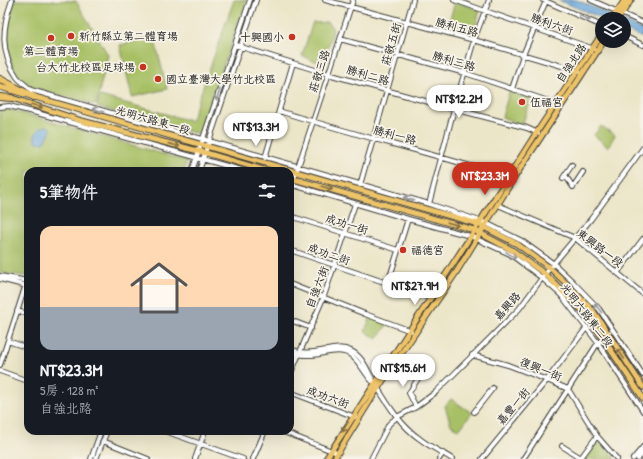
<!DOCTYPE html>
<html lang="zh-TW">
<head>
<meta charset="utf-8">
<style>
  :root { --surface:#171b24; --page:#242831; --text:#f1f3f6; --muted:#9ea1a6; --line:#363941; --accent:#c8321e }
  body { margin:0; font-family:"Patrick Hand","LXGW WenKai TC",sans-serif; background:var(--page); color:var(--text); height:100vh; display:flex; flex-direction:column; font-size:15px; white-space:nowrap }
  * { box-sizing:border-box; margin:0 }
  p { font-size:13px; color:var(--muted) }
  .icon { flex:none; width:22px; height:22px; fill:none; stroke:currentColor; stroke-width:2; stroke-linecap:round; stroke-linejoin:round }
  .map { position:relative; flex:1; overflow:hidden }
  .details { position:absolute; left:24px; top:167px; width:270px; height:268px; display:flex; flex-direction:column; background:var(--surface); border-radius:12px; box-shadow:0 4px 16px #0002 }
  .details>* { flex:none }
  .buttons { position:absolute; left:595px; top:12px; display:grid; gap:8px }
  .buttons a { display:grid; place-items:center; width:36px; height:36px; border-radius:50%; background:var(--surface); box-shadow:0 4px 16px #0002; font-size:20px }
  .price { position:absolute; translate:-50% -34px; padding:0 9px; border-radius:14px; background:#fff; color:#222; font-size:13px; line-height:26px; filter:drop-shadow(0 1px 2px #0008) }
  .price::after { content:''; position:absolute; left:50%; top:24px; width:12px; height:9px; margin-left:-6px; background:inherit; clip-path:polygon(0 0,100% 0,50% 100%) }
  .price.on { background:var(--accent); color:#fff }
  ul { padding:0; list-style:none }
  li { display:grid; align-content:center; gap:8px; height:212px; padding:0 16px }
  li+li { border-top:1px solid var(--line) }
  li span { display:grid; place-items:center; height:124px; border-radius:12px; color:#555 }
  li>.icon { margin-inline-start:auto }
  span .icon { width:72px; height:72px; fill:#fffc; stroke-width:1 }
  li b { font-size:17px }
  h2 { display:flex; justify-content:space-between; align-items:center; height:48px; padding:0 16px; font-size:17px }
  .map>svg:first-child { display:block }
</style>
</head>
<body>
<div class="map">
<svg width="643" height="459" viewBox="0 0 643 459">
  <rect width="100%" height="100%" fill="#f7f3e8"/>
  <filter id="ink" filterUnits="userSpaceOnUse"><feTurbulence type="fractalNoise" baseFrequency=".025" numOctaves="2"/><feDisplacementMap in="SourceGraphic" scale="8" xChannelSelector="R" yChannelSelector="G"/><feConvolveMatrix kernelMatrix="1 2 1 2 8 2 1 2 1" color-interpolation-filters="sRGB"/></filter>
  <filter id="wash" filterUnits="userSpaceOnUse"><feTurbulence type="fractalNoise" baseFrequency=".012" numOctaves="4" result="noise"/><feDisplacementMap in="SourceGraphic" scale="16" xChannelSelector="R" yChannelSelector="G"/><feGaussianBlur stdDeviation="0.9" result="paint"/><feColorMatrix in="noise" values="0 0 0 0 0 0 0 0 0 0 0 0 0 0 0 0 0 1.4 0 .05"/><feComposite in="paint" operator="in"/></filter>
  <g filter="url(#wash)">
    <rect width="100%" height="100%" fill="#ece6c9"/>
    <!-- green -->
    <path fill="#a8c065" stroke="#626e40" d="M15 0 76 1 108 55 96 105C80 100 64 96 48 92 43 90 35 89 31 86 0 65 6 31 15 0Z
      M234 0H247L199 134 97 107 100 96 191 121Z
      M455 2 480 10 473 36 447 29Z
      M313 22 316 23 327 22 332 27 333 31 325 58C314 66 312 58 302 56Z
      M154 37 167 89 132 97 120 45Z
      M510 89 532 97 522 125 502 117Z
      M8 109 187 161 184 171H28V276L0 273V110Z
      M601 126 615 135 608 147 594 135Z
      M371 316 389 322 377 339 365 331Z
      M451 399 472 413 459 430 451 425 445 406Z
      M598 439 616 459H582Z"/>
    <!-- water -->
    <path fill="#69a6db" stroke="#42617c" d="M558 0H577L620 19H604Z
      M624 21 643 30V38L624 30Z
      M45 126 49 127 51 131 44 143 37 142 35 141V135L40 128Z"/>
  </g>
  <g filter="url(#ink)">
    <g fill="none" stroke-linecap="round" stroke-linejoin="round">
      <!-- minor casing -->
      <g stroke="#3b3a36" stroke-width="6">
        <path id="minor" d="M12 0C2 28 0 53 17 77 21 82 27 86 31 90L429 204 486 223 522 241 554 264 572 281 599 309 643 375
          M325 0 474 40 579 71
          M454 0 594 49
          M543 0 602 26
          M591 0 643 23
          M624 36 643 45
          M340 39 465 73 557 104
          M235 45 328 74 454 109 527 128 538 133
          M512 89 523 55 546 1
          M0 107 9 106 37 113 245 171
          M279 111C354 135 431 153 507 177
          M265 158 293 63
          M192 171 250 0
          M199 171 256 0
          M565 175 573 187 583 172
          M563 178 572 165
          M290 184 408 219 470 236 510 254 542 278 561 295 598 343 643 411
          M360 185 413 0
          M290 191 353 0
          M429 204 454 109 474 40 489 0
          M498 205 575 238 643 294
          M290 216 398 250
          M290 250 431 298
          M618 272 643 239
          M0 276 28 281
          M0 279 27 286
          M388 283 408 219
          M290 284 365 314 411 331
          M17 311 28 314
          M290 320 311 328
          M8 341 28 348
          M290 349C297 352 307 353 314 352 326 351 339 345 351 351 364 357 368 373 376 385 388 405 401 426 420 439 430 447 442 452 452 459
          M290 353C297 355 304 355 312 355 325 354 342 346 353 357 361 364 365 374 372 381
          M472 355 508 365 547 380 568 389 597 436 617 459
          M0 365 27 281
          M0 371 28 381
          M290 375 324 296 355 204
          M290 392 355 417
          M416 407 409 393 422 372
          M474 412 493 388
          M165 431 243 459
          M281 431 337 453
          M103 441 148 459
          M562 446 581 458
          M91 459 101 431
          M96 459 107 431
          M195 459 205 431
          M253 459 265 431
          M371 459 389 424 397 417 416 407 436 392 519 309 545 274 591 219 643 148
          M439 459 443 453
          M482 459 547 380 587 327
          M523 459 596 346 609 332
          M580 459 597 436
          M633 459 643 447
          M638 459 643 453"/>
      </g>
      <!-- major casing -->
      <g stroke="#3b3a36" stroke-width="7">
        <path id="major" d="M612 19 625 0
          M618 19 631 0
          M0 87 478 224 517 244 550 268 568 285 594 312 643 387
          M9 97 82 121 206 153 267 171
          M290 178 474 230 512 250 545 274 588 316 643 398
          M326 459 469 239 533 138 602 34
          M334 459 378 388 457 271 512 181 604 41"/>
      </g>
      <!-- highway casing -->
      <g stroke="#3b3a36" stroke-width="8">
        <path id="highway" d="M0 79 34 97
          M0 97 11 98"/>
      </g>
      <!-- minor -->
      <use href="#minor" stroke="#fff" stroke-width="4"/>
      <!-- major -->
      <use href="#major" stroke="#eec469" stroke-width="5"/>
      <!-- highway -->
      <use href="#highway" stroke="#eec469" stroke-width="6"/>
    </g>
    <!-- one-way arrows -->
    <defs><path id="oneway-shaft" d="M-6 0H5M1.5-3L5.5 0L1.5 3" fill="none" stroke-width="1.6" stroke-linecap="round" stroke-linejoin="round"/></defs>
    <g stroke="#999">
      <use href="#oneway-shaft" transform="translate(585 18) rotate(23)"/>
      <use href="#oneway-shaft" transform="translate(218 95) rotate(109)"/>
      <use href="#oneway-shaft" transform="translate(98 110) rotate(-164)"/>
      <use href="#oneway-shaft" transform="translate(409 199) rotate(-164)"/>
      <use href="#oneway-shaft" transform="translate(511 255) rotate(31)"/>
      <use href="#oneway-shaft" transform="translate(598 308) rotate(-129)"/>
    </g>
    <g stroke="#857042">
      <use href="#oneway-shaft" transform="translate(37 106) rotate(18)"/>
      <use href="#oneway-shaft" transform="translate(174 145) rotate(14)"/>
      <use href="#oneway-shaft" transform="translate(327 188) rotate(16)"/>
      <use href="#oneway-shaft" transform="translate(453 224) rotate(16)"/>
      <use href="#oneway-shaft" transform="translate(621 354) rotate(-124)"/>
      <use href="#oneway-shaft" transform="translate(345 427) rotate(122)"/>
    </g>
  </g>
  <!-- markers -->
  <g fill="#c8321e" stroke="#f7f3e8" stroke-width="1.5">
    <circle cx="71" cy="36" r="4"/>
    <circle cx="292" cy="37" r="4"/>
    <circle cx="51" cy="38" r="4"/>
    <circle cx="143" cy="67" r="4"/>
    <circle cx="158" cy="79" r="4"/>
    <circle cx="522" cy="102" r="4"/>
    <circle cx="403" cy="250" r="4"/>
  </g>
  <g text-anchor="middle" dominant-baseline="central" stroke-width="3.5" stroke-linejoin="round" paint-order="stroke">
    <!-- street labels -->
    <g font-size="11" fill="#1c1c1c" stroke="#f7f3e8">
      <text transform="translate(552 24) rotate(19)">勝利六街</text>
      <text transform="translate(457 27) rotate(15)">勝利五路</text>
      <text transform="translate(391 44) rotate(-74)">莊敬五街</text>
      <text transform="translate(454 61) rotate(16)">勝利三路</text>
      <text transform="translate(571 63) rotate(-56)">自強北路</text>
      <text transform="translate(319 71) rotate(-72)">莊敬三路</text>
      <text transform="translate(368 75) rotate(16)">勝利二路</text>
      <text transform="translate(153 120) rotate(16)">光明六路東一段</text>
      <text transform="translate(395 135) rotate(15)">勝利一路</text>
      <text transform="translate(347 224) rotate(17)">成功一街</text>
      <text transform="translate(600 248) rotate(37)">東興路一段</text>
      <text transform="translate(329 254) rotate(19)">成功二街</text>
      <text transform="translate(317 287) rotate(-69)">自強六街</text>
      <text transform="translate(507 306) rotate(-48)">嘉興路</text>
      <text transform="translate(587 315) rotate(52)">光明六路東二段</text>
      <text transform="translate(541 369) rotate(22)">復興一街</text>
      <text transform="translate(328 397) rotate(20)">成功六街</text>
      <text transform="translate(513 406) rotate(-50)">嘉豐一街</text>
    </g>
    <!-- poi labels -->
    <g font-size="11" fill="#1c1c1c" stroke="#f7f3e8" text-anchor="start">
      <text x="79" y="36">新竹縣立第二體育場</text>
      <text x="284" y="37" text-anchor="end">十興國小</text>
      <text x="51" y="51" text-anchor="middle">第二體育場</text>
      <text x="135" y="67" text-anchor="end">台大竹北校區足球場</text>
      <text x="166" y="79">國立臺灣大學竹北校區</text>
      <text x="530" y="102">伍福宮</text>
      <text x="411" y="250">福德宫</text>
    </g>
  </g>
</svg>
<div class="buttons">
<a><svg class="icon" aria-label="layers" viewBox="0 0 24 24"><path d="M12 4l9 5-9 5-9-5zM3 14l9 5 9-5"/></svg></a>
</div>
<b class="price" style="left:459px;top:119px">NT$12.2M</b>
<b class="price" style="left:256px;top:147px">NT$13.3M</b>
<b class="price on" style="left:485px;top:196px">NT$23.3M</b>
<b class="price" style="left:415px;top:306px">NT$27.9M</b>
<b class="price" style="left:403px;top:388px">NT$15.6M</b>
<section class="details">
<h2>5筆物件<svg class="icon" aria-label="filters" viewBox="0 0 24 24"><path d="M4 7h16M4 17h16"/><circle cx="9" cy="7" r="2"/><circle cx="15" cy="17" r="2"/></svg></h2>
<ul>
<li><span style="background:linear-gradient(#ffd9b3 65%,#9aa5b1 0)"><svg class="icon" aria-label="home" viewBox="0 0 24 24"><path d="M3 11l9-7 9 7M6 9v11h12V9"/></svg></span><div><b>NT$23.3M</b><p>5房 · 128 m²</p><p>自強北路</p></div></li>
</ul>
</section>
</div>
</body>
</html>
